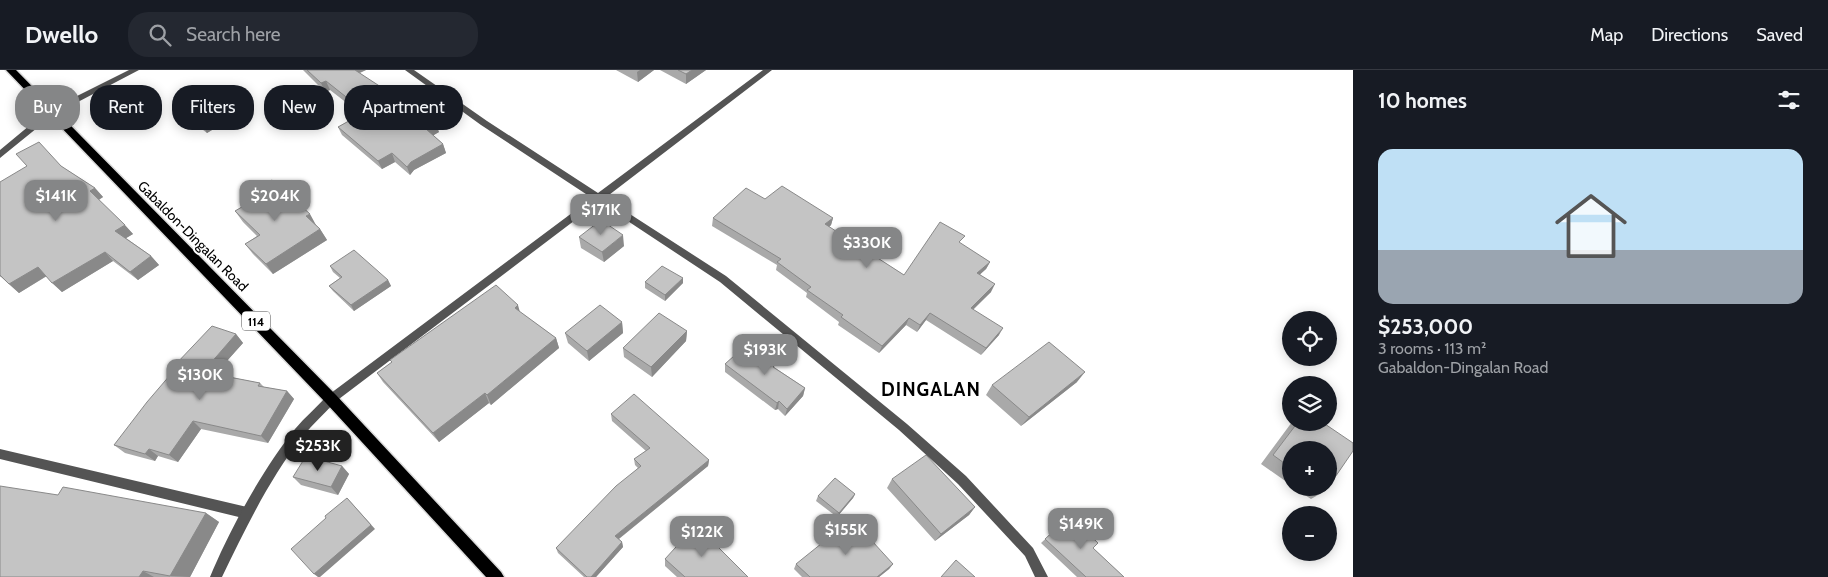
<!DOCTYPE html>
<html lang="en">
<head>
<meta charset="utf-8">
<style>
  :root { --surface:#171b24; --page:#242831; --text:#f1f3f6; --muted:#9ea1a6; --line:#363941; --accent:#858687 }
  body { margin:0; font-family:Cabin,sans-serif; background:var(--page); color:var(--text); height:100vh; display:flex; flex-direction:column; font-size:19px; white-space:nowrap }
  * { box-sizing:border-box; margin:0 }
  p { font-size:16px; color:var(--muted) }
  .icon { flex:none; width:28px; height:28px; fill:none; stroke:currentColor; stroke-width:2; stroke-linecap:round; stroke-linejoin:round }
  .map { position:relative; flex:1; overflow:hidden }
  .drawer { display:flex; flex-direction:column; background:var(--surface); width:475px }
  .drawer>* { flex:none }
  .guide { position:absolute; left:15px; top:15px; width:475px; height:45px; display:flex; gap:10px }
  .controls { position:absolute; left:1282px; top:241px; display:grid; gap:10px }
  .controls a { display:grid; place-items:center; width:55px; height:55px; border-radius:50%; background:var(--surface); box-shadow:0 2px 12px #0003; font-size:25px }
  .price { position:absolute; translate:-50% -42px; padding:0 11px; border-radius:10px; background:var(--accent); color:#fff; font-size:16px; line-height:32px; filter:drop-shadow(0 1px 2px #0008) }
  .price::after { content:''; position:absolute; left:50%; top:30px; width:15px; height:11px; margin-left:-8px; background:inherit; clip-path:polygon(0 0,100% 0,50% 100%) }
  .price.selected { background:#222; color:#fff }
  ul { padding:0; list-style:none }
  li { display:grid; align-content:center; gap:10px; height:265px; padding:0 25px }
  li+li { border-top:1px solid var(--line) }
  li span { display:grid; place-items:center; height:155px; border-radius:15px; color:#555 }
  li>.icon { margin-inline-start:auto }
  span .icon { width:90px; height:90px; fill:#fffc; stroke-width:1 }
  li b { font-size:21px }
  h2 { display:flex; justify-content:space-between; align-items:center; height:60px; padding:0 25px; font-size:21px }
  .pill { padding:0 18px; border-radius:20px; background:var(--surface); box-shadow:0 2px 12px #0003; font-size:18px; line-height:45px }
  .pill.selected { background:var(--accent); color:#fff }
  header { display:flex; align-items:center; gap:30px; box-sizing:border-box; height:70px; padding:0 25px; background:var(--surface); border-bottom:1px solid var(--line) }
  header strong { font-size:24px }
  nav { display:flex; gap:28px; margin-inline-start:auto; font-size:18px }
  .search { width:350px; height:45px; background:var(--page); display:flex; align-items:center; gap:12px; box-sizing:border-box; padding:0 18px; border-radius:20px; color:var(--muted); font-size:19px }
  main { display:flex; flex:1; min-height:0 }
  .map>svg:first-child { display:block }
</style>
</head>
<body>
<header>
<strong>Dwello</strong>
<div class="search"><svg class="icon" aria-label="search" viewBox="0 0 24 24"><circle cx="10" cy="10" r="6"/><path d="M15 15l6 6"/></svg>Search here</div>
<nav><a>Map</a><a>Directions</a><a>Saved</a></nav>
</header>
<main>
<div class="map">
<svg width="1353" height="507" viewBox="0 0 1353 507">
  <rect width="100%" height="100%" fill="#fff"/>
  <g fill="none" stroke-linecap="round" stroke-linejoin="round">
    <!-- primary casing -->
    <g stroke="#dbdbdb" stroke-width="3">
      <path id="primary" d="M6 0H16L336 325 501 502 504 507H486L326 333Z"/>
    </g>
    <!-- minor -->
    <path fill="#545454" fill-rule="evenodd" d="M129 0H139L53 45 0 88V80L47 41Z
      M405 0H414L487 51 598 123 763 0H772L605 128 726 206 907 354 966 406 1033 478 1048 507H1035L1025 486 958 414 899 360 720 212 599 132 335 332 331 334 327 332 326 329 327 326 592 128 481 55Z
      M0 379 247 437 251 439 253 443 251 447 247 449 0 389Z"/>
    <!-- tertiary -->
    <path fill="#545454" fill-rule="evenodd" d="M331 324 335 326 336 329 335 332C324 344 313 354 303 366 269 409 246 458 222 507H210C230 459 262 400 295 359 305 347 317 337 327 326Z"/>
    <!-- primary -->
    <use href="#primary" fill="#000" fill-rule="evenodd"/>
  </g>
  <!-- wall -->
  <path fill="#a9a9a9" d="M303 0H366L360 3 439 62 433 65 443 74 446 83 414 100 410 105 395 92 382 99 342 65 338 57 361 44 330 20 325 22Z
    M616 0H654L638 12Z
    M660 0H706L686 14Z
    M174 34 226 38 232 48 207 63 181 43Z
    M27 96H61L95 118 103 127 99 130 133 164 126 168 151 186 159 195 138 210 113 191 62 222 47 206 19 223 1 207H0Z
    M248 124 316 155 320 159 327 170 273 204 253 184 245 174 257 166 243 152 235 141 252 131Z
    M765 129 833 148 831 155 829 157 904 205 961 174 990 192 986 199 980 204 991 222 973 240 999 265 981 285 926 250 917 262 906 255 879 283 838 255 839 252 806 227 807 223 776 200 777 195 712 156 713 148Z
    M579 167 624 176 604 192 581 178Z
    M330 196 388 210 391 216 354 241 333 221 329 216 340 208 333 202Z
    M645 212 683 213 665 231 645 218Z
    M520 242 556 268 559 278 491 335 489 333 439 372 383 312 377 303 392 292 390 290Z
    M622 252 623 263 589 291 568 273 565 263Z
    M687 261 686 271 652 307 624 287 623 278Z
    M236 264 243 273 215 304 260 313 264 317 287 321 294 329 268 373 201 359 178 392 158 386 155 391 125 383 114 375 178 298 175 295Z
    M733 283 775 295 774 297 805 318 803 326 785 346 778 339 775 340 725 302V294L733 287Z
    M1077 312 1021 356 986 325 992 315Z
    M611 344 709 390 708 396 619 469 622 472 623 477 596 507H584L558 483 556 478 638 398 635 395 634 389 646 381 612 351Z
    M1292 352H1322L1291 380V415L1261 394Z
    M342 396 349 404 338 425 301 415 293 407Z
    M892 409 975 437 969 445 935 471 887 418Z
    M1294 418H1328L1325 421 1311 429Z
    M855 424 853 428 837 447 816 431 818 426Z
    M58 425 206 443 219 452 190 507H0Z
    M1070 446 1093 478 1124 507H1077L1041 473Z
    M665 489 748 507H677L665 496Z
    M796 494H893L889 499 879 507H802L794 499Z"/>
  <!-- shaded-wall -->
  <path fill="#898989" d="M352 0H366L354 5Z
    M640 0H654L638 12 637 2Z
    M692 0H706L686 14V4Z
    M326 11 330 20 325 22 321 13Z
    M226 38 232 48 207 63 201 53Z
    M436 53 439 62 429 68 426 59Z
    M443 74 446 83 414 100 410 105 407 97 411 92Z
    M392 83 395 92 382 99 378 91Z
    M95 118 103 127 98 130 90 121Z
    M310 144 316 155 312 157 306 146Z
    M833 148 831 155 824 162 825 154Z
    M125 155 133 164 123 170 115 161Z
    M320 159 327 170 273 204 266 194Z
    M623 165 624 176 604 192 602 182Z
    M105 182 113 191 62 222 52 213Z
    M151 186 159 195 138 210 130 202Z
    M990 192 986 199 974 210 977 203Z
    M38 197 48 205 19 223 9 214Z
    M683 208V213L665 231V225Z
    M388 210 391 216 354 241 351 235Z
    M995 214 991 222 967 245 971 238Z
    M518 235 521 246 515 238Z
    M930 243 926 250 917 262 920 255Z
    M909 248 906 255 879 283 882 276Z
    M622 252 623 263 589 291 587 281Z
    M1003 258 999 265 981 285 986 278Z
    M687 261 686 271 652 307 651 297Z
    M236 264 243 273 210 310 203 302Z
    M556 268 559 278 491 335 487 325Z
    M1085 302 1077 312 1021 356 1029 347Z
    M805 318 803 326 785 346 787 339Z
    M287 321 294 329 268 373 261 366Z
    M485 323 489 333 439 372 433 363Z
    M779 331 778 339 775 340 777 333Z
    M193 351 201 359 178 392 169 385Z
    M149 379 158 386 155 391 145 384Z
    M709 390 708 396 616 471 615 466Z
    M342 396 349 404 338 425 331 417Z
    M855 424 853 428 837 447 839 443Z
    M347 428 375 459 320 507H318L314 504Z
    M975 437 969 445 935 471 941 464Z
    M206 443 219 452 190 507 170 506Z
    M622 472 623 477 596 507H591Z
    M893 494 889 499 879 507H877Z
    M143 501 154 507H139Z"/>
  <!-- building -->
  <path fill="#c4c4c4" stroke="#898989" d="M307 0H355L436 53 426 59 443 74 411 92 407 97 392 83 378 91 338 57 365 42 326 11 321 13Z
    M678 0H692L686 4Z
    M199 20 226 38 201 53 174 34Z
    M39 72 61 96 95 118 90 121 125 155 115 161 151 186 130 202 105 182 52 213 38 197 9 214 0 205V112L27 96 16 84Z
    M272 110 310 144 306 146 320 159 266 194 245 174 260 165 235 141 254 130 248 124Z
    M782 116 833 148 825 154 904 205 940 152 965 166 959 172 990 192 977 203 995 214 971 238 1003 258 986 278 930 243 920 255 909 248 882 276 841 247 843 245 807 220 811 217 777 192 781 189 713 148 746 118 765 129Z
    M601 150 623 165 602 182 579 167Z
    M354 180 388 210 351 235 329 216 342 207 330 196Z
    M662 196 683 208 665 225 645 212Z
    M496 215 518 235 515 238 556 268 487 325 485 323 433 363 377 303 392 292 390 290Z
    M600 235 622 252 587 281 565 263Z
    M659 243 687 261 651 297 623 278Z
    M212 256 236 264 203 302 260 313 258 316 287 321 261 366 193 351 169 385 149 379 145 384 114 375 147 332 177 297 184 299 175 295Z
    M1049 272 1085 302 1029 347 992 315Z
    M746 274 775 295 773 297 805 318 787 339 779 331 777 333 725 294 735 285 733 283 740 275 743 277Z
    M634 324 709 390 615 466 622 472 591 507H587L556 478 616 416 641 396 634 389 650 378 611 344Z
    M1298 352H1322L1353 373V381L1329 416V380H1291V398L1273 385Z
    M926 385 975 437 941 464 892 409Z
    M306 386 342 396 331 417 293 407Z
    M835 408 855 424 839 443 818 426Z
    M0 416 58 425 63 417 206 443 170 506 143 501 139 507H0Z
    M1320 418H1328L1325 421Z
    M347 428 371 455 314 504 291 479 326 448 325 446Z
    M1070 446 1098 473 1093 478 1124 507H1086L1045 469Z
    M852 449 893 494 877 507H810L796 494Z
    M696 455 748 507H685L665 489Z
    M956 490 975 507H941Z"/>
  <g text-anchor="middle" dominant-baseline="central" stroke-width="4" stroke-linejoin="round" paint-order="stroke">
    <!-- shield labels -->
    <rect fill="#fff" stroke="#4c4c4c" stroke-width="1" x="242" y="241.5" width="28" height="19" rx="4"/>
    <g font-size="12" font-weight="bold" fill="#000">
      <text x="256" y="251">114</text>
    </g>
    <!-- street labels -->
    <g font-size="14" fill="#000" stroke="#fff">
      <text transform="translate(193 166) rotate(45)">Gabaldon-Dingalan Road</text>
    </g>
    <!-- district labels -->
    <g font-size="19" font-weight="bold" letter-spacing="1" fill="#000" stroke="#fff">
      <text x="931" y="319">DINGALAN</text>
    </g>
  </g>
</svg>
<div class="controls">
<a><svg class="icon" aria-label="locate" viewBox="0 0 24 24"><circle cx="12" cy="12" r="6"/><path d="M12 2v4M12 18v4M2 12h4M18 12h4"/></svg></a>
<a><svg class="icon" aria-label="layers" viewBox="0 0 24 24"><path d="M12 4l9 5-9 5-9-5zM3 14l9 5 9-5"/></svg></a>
<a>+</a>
<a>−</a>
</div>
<b class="price" style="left:56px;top:152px">$141K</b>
<b class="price" style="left:275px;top:152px">$204K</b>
<b class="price" style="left:601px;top:166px">$171K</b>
<b class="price" style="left:867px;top:199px">$330K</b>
<b class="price" style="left:765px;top:306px">$193K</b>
<b class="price" style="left:200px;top:331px">$130K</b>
<b class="price selected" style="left:318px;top:402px">$253K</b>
<b class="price" style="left:1081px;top:480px">$149K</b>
<b class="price" style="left:846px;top:486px">$155K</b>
<b class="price" style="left:702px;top:488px">$122K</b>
<div class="guide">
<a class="pill selected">Buy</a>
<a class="pill">Rent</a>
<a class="pill">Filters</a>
<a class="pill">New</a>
<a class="pill">Apartment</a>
</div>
</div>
<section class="drawer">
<h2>10 homes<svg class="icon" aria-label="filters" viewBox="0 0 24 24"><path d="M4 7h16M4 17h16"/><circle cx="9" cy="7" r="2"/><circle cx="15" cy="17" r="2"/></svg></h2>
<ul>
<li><span style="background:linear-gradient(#bfe0f5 65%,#9aa5b1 0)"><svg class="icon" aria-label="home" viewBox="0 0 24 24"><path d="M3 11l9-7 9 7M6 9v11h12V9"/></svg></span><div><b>$253,000</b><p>3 rooms · 113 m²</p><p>Gabaldon-Dingalan Road</p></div></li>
</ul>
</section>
</main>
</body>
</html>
